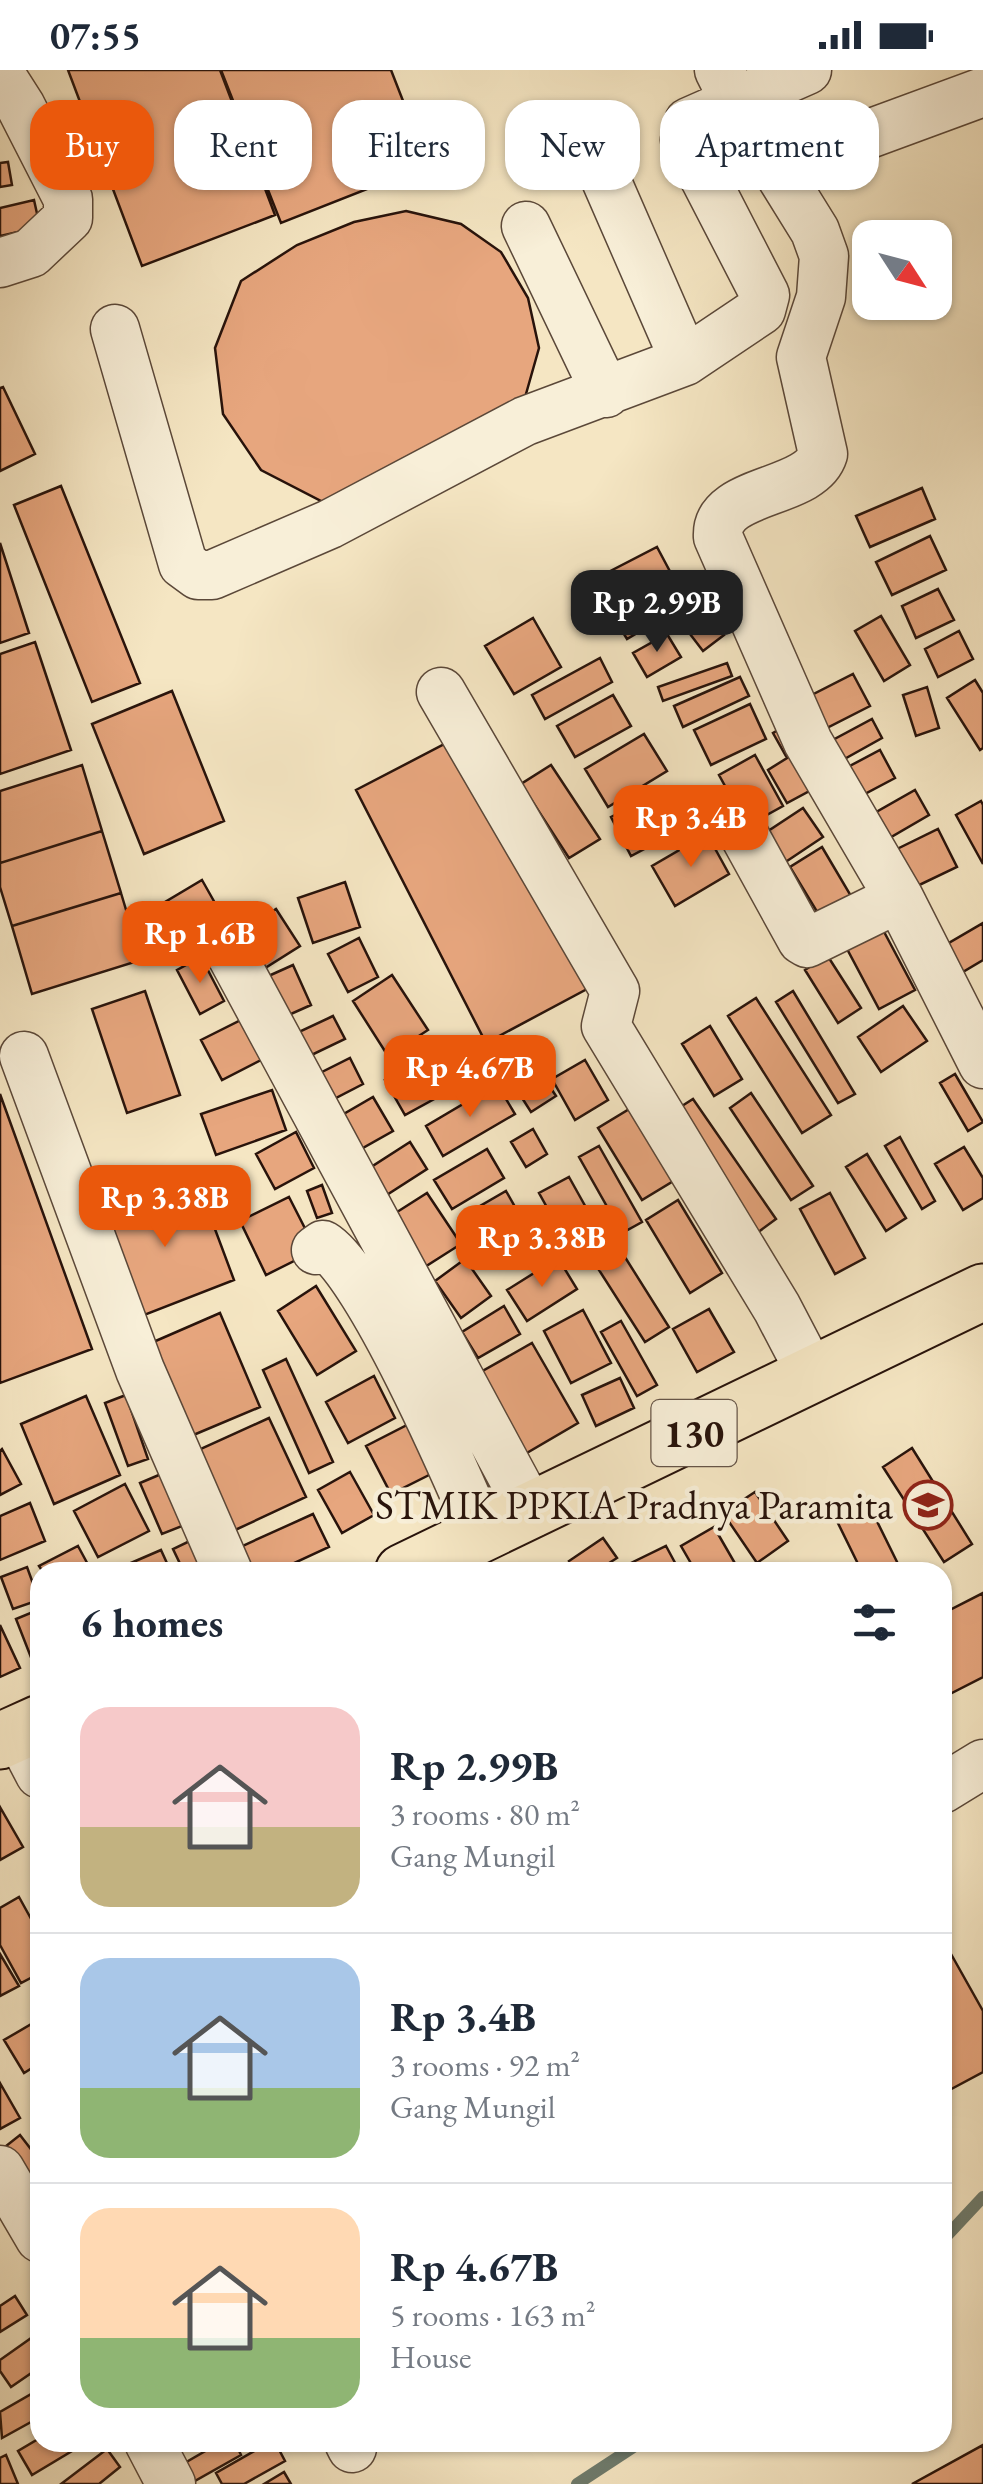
<!DOCTYPE html>
<html lang="en">
<head>
<meta charset="utf-8">
<style>
  :root { --surface:#fff; --page:#f2f2f3; --text:#1f2937; --muted:#747a83; --line:#e0e1e3; --accent:#ea580c }
  body { margin:0; font-family:"EB Garamond",serif; background:var(--page); color:var(--text); height:100vh; display:flex; flex-direction:column; font-size:38px; white-space:nowrap }
  * { box-sizing:border-box; margin:0 }
  p { font-size:32px; color:var(--muted) }
  .icon { flex:none; width:55px; height:55px; fill:none; stroke:currentColor; stroke-width:2; stroke-linecap:round; stroke-linejoin:round }
  .map { position:relative; flex:1; overflow:hidden }
  .details { position:absolute; left:30px; top:1492px; width:922px; height:890px; display:flex; flex-direction:column; background:var(--surface); border-radius:30px; box-shadow:0 2px 8px #0004 }
  .details>* { flex:none }
  .banner { position:absolute; left:30px; top:30px; width:925px; height:90px; display:flex; gap:20px }
  .needle { width:65px; rotate:126deg }
  .tools { position:absolute; left:852px; top:150px; display:grid; gap:20px }
  .tools a { display:grid; place-items:center; width:100px; height:100px; border-radius:20px; background:var(--surface); box-shadow:0 2px 8px #0004; font-size:50px }
  .price { position:absolute; translate:-50% -85px; padding:0 22px; border-radius:20px; background:var(--accent); color:#fff; font-size:32px; line-height:65px; filter:drop-shadow(0 2px 5px #0008) }
  .price::after { content:''; position:absolute; left:50%; top:60px; width:30px; height:22px; margin-left:-15px; background:inherit; clip-path:polygon(0 0,100% 0,50% 100%) }
  .price.selected { background:#222; color:#fff }
  ul { padding:0; list-style:none }
  li { display:flex; align-items:center; gap:30px; height:250px; padding:0 50px }
  li+li { border-top:2px solid var(--line) }
  li span { display:grid; place-items:center; flex:none; width:280px; height:200px; border-radius:30px; color:#555 }
  li>.icon { margin-inline-start:auto }
  span .icon { width:120px; height:120px; fill:#fffc; stroke-width:1 }
  li b { font-size:42px }
  h2 { display:flex; justify-content:space-between; align-items:center; height:120px; padding:0 50px; font-size:42px }
  .chip { padding:0 35px; border-radius:30px; background:var(--surface); box-shadow:0 2px 8px #0004; font-size:35px; line-height:90px }
  .chip.selected { background:var(--accent); color:#fff }
  .status { display:flex; justify-content:space-between; align-items:center; height:70px; padding:0 50px; background:var(--surface); direction:ltr }
  .status svg { height:28px; fill:currentColor }
  .map>svg:first-child { display:block }
</style>
</head>
<body>
<div class="status"><b>07:55</b><svg viewBox="0 0 49 12"><path d="M0 12V9h3v3zM5 12V6h3v6zM10 12V3h3v9zM15 12V0h3v12zM26 1h20v11H26zM47 4h2v5h-2z"/></svg></div>
<div class="map">
<svg width="983" height="2414" viewBox="0 0 983 2414">
  <rect width="100%" height="100%" fill="#f5e6c3"/>
  <filter id="stains"><feTurbulence type="fractalNoise" baseFrequency=".002" numOctaves="4"/><feColorMatrix values="0 0 0 0 .2 0 0 0 0 .09 0 0 0 0 .02 0 0 0 .5 -.17"/></filter>
  <radialGradient id="worn" r=".72"><stop offset=".6" stop-color="#630" stop-opacity="0"/><stop offset="1" stop-color="#630" stop-opacity=".3"/></radialGradient>
  <g fill="none" stroke-linecap="round" stroke-linejoin="round">
    <!-- stream -->
    <path stroke="#6e7b6c" stroke-width="12" d="M942 2171 983 2127
      M577 2414 641 2372"/>
  </g>
  <!-- building -->
  <path fill="#e7a67e" stroke="#28130b" stroke-width="2.5" d="M68 0H220L275 145 142 196Z
    M221 0H391L428 95 281 153Z
    M8 92 12 115 0 117V93Z
    M34 130 40 157 0 166V138Z
    M406 141 461 154 501 182 528 228 539 278 524 331 327 434 261 400 223 344 215 278 241 211 297 175 354 152Z
    M3 317 35 384 0 401V318Z
    M61 416 140 613 92 632 14 435Z
    M922 418 935 449 870 477 856 446Z
    M930 466 946 500 892 525 876 492Z
    M0 473 29 563 0 573Z
    M657 477 674 509 609 543 593 510Z
    M688 514 696 528 627 569 619 556Z
    M938 519 954 550 916 568 902 536Z
    M881 546 910 595 884 611 855 561Z
    M533 548 561 597 514 624 485 576Z
    M710 548 724 565 703 581 690 564Z
    M959 561 973 589 938 607 925 579Z
    M667 564 681 587 647 607 633 583Z
    M35 572 71 680 0 704V584Z
    M600 588 612 612 545 649 532 625Z
    M727 593 732 606 663 631 658 617Z
    M853 604 870 636 811 666 794 634Z
    M740 607 749 626 683 657 674 636Z
    M975 610 983 623V678L980 680 947 628Z
    M927 617 939 658 916 666 903 625Z
    M172 621 224 751 144 784 92 654Z
    M613 625 631 656 575 687 557 656Z
    M750 634 766 669 711 695 694 660Z
    M872 649 882 668 839 692 829 672Z
    M794 651 828 711 787 733 768 700 787 688 773 663Z
    M644 664 667 701 608 737 585 699Z
    M456 668 587 919 486 973 356 720Z
    M880 680 895 708 859 727 844 699Z
    M755 685 783 736 747 756 719 705Z
    M82 695 102 761 0 793V721Z
    M551 695 600 769 569 788 521 714Z
    M915 720 929 745 886 770 871 745Z
    M660 722 680 760 631 786 611 747Z
    M981 731 983 735V794L956 745Z
    M803 738 823 767 772 801 753 771Z
    M938 759 957 797 913 818 895 780Z
    M102 761 121 823 12 856 0 817V793Z
    M707 764 729 804 675 836 652 796Z
    M822 777 851 826 819 845 790 797Z
    M202 810 224 849 172 879 150 841Z
    M345 812 360 857 313 873 298 828Z
    M121 823 141 890 32 924 12 856Z
    M276 839 300 876 262 900 239 863Z
    M983 853V890L946 912 930 884Z
    M882 858 915 920 879 939 846 877Z
    M359 868 378 907 348 922 328 884Z
    M827 885 861 938 838 953 805 900Z
    M201 887 224 931 200 944 177 900Z
    M293 895 311 935 282 948 264 908Z
    M392 905 428 960 388 986 353 931Z
    M145 921 180 1025 127 1043 92 939Z
    M793 921 855 1024 838 1033 776 932Z
    M756 928 831 1045 802 1063 728 946Z
    M903 936 927 971 881 1002 858 967Z
    M333 946 345 969 299 991 288 967Z
    M243 949 263 989 222 1010 201 970Z
    M710 956 742 1009 714 1026 682 974Z
    M436 981 456 1017 405 1045 385 1010Z
    M350 988 363 1014 330 1031 316 1005Z
    M532 990 556 1026 531 1042 508 1006Z
    M585 990 608 1030 575 1050 552 1009Z
    M955 1004 983 1052 968 1061 940 1013Z
    M497 1014 515 1044 443 1086 426 1056Z
    M272 1020 286 1060 216 1085 201 1044Z
    M751 1023 813 1116 791 1130 730 1038Z
    M0 1024 92 1279 0 1313Z
    M373 1027 393 1061 361 1079 342 1045Z
    M693 1029 776 1149 757 1163 674 1041Z
    M631 1038 675 1110 642 1130 598 1058Z
    M533 1059 547 1084 526 1097 511 1072Z
    M296 1062 314 1098 275 1119 256 1084Z
    M900 1067 935 1131 922 1139 885 1076Z
    M410 1072 427 1099 382 1128 365 1101Z
    M599 1076 642 1152 622 1163 579 1087Z
    M964 1077 983 1108V1128L963 1140 935 1094Z
    M487 1079 504 1108 452 1139 434 1110Z
    M867 1084 906 1148 886 1161 846 1097Z
    M569 1107 603 1168 573 1184 539 1123Z
    M197 1111 234 1210 134 1249 96 1150Z
    M322 1115 332 1143 317 1148 307 1121Z
    M506 1121 527 1158 489 1180 468 1143Z
    M427 1123 461 1174 420 1200 386 1149Z
    M830 1123 865 1188 835 1204 800 1139Z
    M289 1127 316 1180 266 1205 240 1151Z
    M678 1130 722 1203 690 1223 646 1150Z
    M623 1184 669 1257 645 1272 599 1200Z
    M558 1188 577 1219 527 1251 507 1220Z
    M465 1189 491 1226 461 1248 435 1211Z
    M316 1216 356 1281 317 1305 278 1241Z
    M504 1236 520 1264 478 1288 462 1262Z
    M709 1239 734 1282 697 1302 673 1259Z
    M583 1240 611 1293 571 1313 544 1261Z
    M220 1243 260 1337 191 1366 151 1273Z
    M621 1251 657 1315 637 1326 601 1262Z
    M532 1273 578 1353 525 1384 479 1303Z
    M286 1289 333 1392 309 1403 263 1300Z
    M374 1306 395 1348 348 1373 326 1332Z
    M620 1308 634 1338 596 1356 582 1325Z
    M126 1325 148 1389 128 1396 105 1333Z
    M86 1326 120 1405 54 1434 21 1354Z
    M269 1348 306 1427 233 1461 196 1381Z
    M411 1353 435 1402 391 1424 366 1376Z
    M912 1378 972 1474 944 1492 883 1397Z
    M2 1379 21 1414 0 1425V1381Z
    M166 1402 187 1454 162 1464 140 1413Z
    M350 1402 374 1445 342 1463 318 1420Z
    M125 1414 149 1461 98 1487 74 1441Z
    M755 1422 788 1471 757 1493 723 1443Z
    M865 1427 901 1500 895 1502H862L833 1443Z
    M30 1433 45 1471 0 1490V1446Z
    M313 1444 329 1477 275 1502H249L238 1478Z
    M714 1457 740 1502H696L681 1476Z
    M196 1468 211 1502H184L173 1479Z
    M603 1468 617 1488 595 1502H576L569 1491Z
    M78 1476 92 1502H43L39 1496Z
    M666 1476 680 1502H636L631 1493Z
    M161 1480 171 1502H110Z
    M27 1497 39 1530 13 1539 1 1507Z
    M983 1523V1607L942 1628V1544Z
    M40 1539V1592L34 1595 16 1549Z
    M0 1555 20 1598 0 1607Z
    M0 1737 23 1777 0 1790Z
    M19 1827 40 1865V1903L21 1913 0 1875V1838Z
    M942 1868 983 1941V2002L942 2024Z
    M0 1884 19 1916 0 1926Z
    M40 1949V1993L24 2003 4 1970Z
    M0 2013 20 2048 0 2059Z
    M20 2065 40 2091V2131L1 2080Z
    M15 2226 27 2245 0 2262V2236Z
    M34 2266 40 2274V2297L11 2317 0 2301V2290Z
    M40 2319V2347L2 2368 0 2342Z
    M40 2368V2372H87L32 2405 18 2381Z
    M221 2372H235L241 2385 193 2412 183 2394Z
    M270 2372H275L285 2391 244 2414H222L216 2403Z
    M983 2375V2414H912Z
    M107 2379 120 2397 99 2414H61Z
    M6 2385 18 2414H0V2388Z
    M284 2402 291 2414H264Z"/>
  <g fill="none" stroke-linecap="round" stroke-linejoin="round">
    <!-- minor casing -->
    <g stroke="#5b4839" stroke-width="51">
      <path id="minor" d="M719 0 735 32 815 161 824 186 821 227 801 287 823 384C810 426 715 417 718 467L808 672 899 828 983 994
        M0 4 21 37 68 129V148L31 183 0 193
        M858 68 983 22
        M606 110 685 291
        M526 156 606 323
        M115 259 183 494 198 505H212L330 454 525 351 685 291 761 240 765 225 685 70 689 52 807 0
        M441 622 615 921 606 956 777 1238 812 1305
        M737 752 802 870 807 873 899 828
        M218 860 532 1443
        M24 986 140 1300 228 1502
        M316 1180 323 1175C368 1201 456 1404 480 1460
        M18 1662 40 1704
        M942 1719 983 1694
        M0 2100 40 2168
        M149 2372 171 2414
        M349 2372 352 2378"/>
    </g>
    <!-- major casing -->
    <g stroke="#28130b" stroke-width="59">
      <path id="major" d="M403 1502 983 1222
        M0 1671 40 1653"/>
    </g>
    <!-- minor -->
    <use href="#minor" stroke="#f8efd8" stroke-width="48"/>
    <!-- major -->
    <use href="#major" stroke="#f5e6c3" stroke-width="55"/>
  </g>
  <!-- icons -->
  <defs>
    <g id="school-ring" transform="scale(2.5)"><circle r="9.5" fill="#f8efd8" stroke="#8f2418" stroke-width="1.5"/><path d="M0-5L7-2L0 1L-7-2ZM-4 1L0 2.5L4 1V4Q0 6-4 4Z" fill="#8f2418"/></g>
  </defs>
  <g fill-rule="evenodd">
    <use href="#school-ring" x="928" y="1435"/>
  </g>
  <g text-anchor="middle" dominant-baseline="central" stroke-width="9" stroke-linejoin="round" paint-order="stroke">
    <!-- shield labels -->
    <rect fill="#f8efd8" stroke="#665548" stroke-width="2.5" x="651.5" y="1330" width="85" height="66" rx="8"/>
    <g font-size="38" font-weight="bold" fill="#28130b">
      <text x="694" y="1363">130</text>
    </g>
    <!-- poi labels -->
    <g font-size="40" fill="#28130b" stroke="#f8efd8" text-anchor="end">
      <text x="893" y="1435">STMIK PPKIA Pradnya Paramita</text>
    </g>
  </g>
  <rect width="100%" height="100%" filter="url(#stains)"/>
  <rect width="100%" height="100%" fill="url(#worn)"/>
</svg>
<div class="tools">
<a><svg class="needle" viewBox="-14 -14 28 28"><path d="M0-13l5 13h-10z" fill="#e53935"/><path d="M0 13l5-13h-10z" fill="#747a83"/></svg></a>
</div>
<b class="price selected" style="left:657px;top:585px">Rp 2.99B</b>
<b class="price" style="left:691px;top:800px">Rp 3.4B</b>
<b class="price" style="left:200px;top:916px">Rp 1.6B</b>
<b class="price" style="left:470px;top:1050px">Rp 4.67B</b>
<b class="price" style="left:165px;top:1180px">Rp 3.38B</b>
<b class="price" style="left:542px;top:1220px">Rp 3.38B</b>
<div class="banner">
<a class="chip selected">Buy</a>
<a class="chip">Rent</a>
<a class="chip">Filters</a>
<a class="chip">New</a>
<a class="chip">Apartment</a>
</div>
<section class="details">
<h2>6 homes<svg class="icon" aria-label="filters" viewBox="0 0 24 24"><path d="M4 7h16M4 17h16"/><circle cx="9" cy="7" r="2"/><circle cx="15" cy="17" r="2"/></svg></h2>
<ul>
<li><span style="background:linear-gradient(#f6c9c9 60%,#c2b280 0)"><svg class="icon" aria-label="home" viewBox="0 0 24 24"><path d="M3 11l9-7 9 7M6 9v11h12V9"/></svg></span><div><b>Rp 2.99B</b><p>3 rooms · 80 m²</p><p>Gang Mungil</p></div></li>
<li><span style="background:linear-gradient(#a9c7e8 65%,#8fb573 0)"><svg class="icon" aria-label="home" viewBox="0 0 24 24"><path d="M3 11l9-7 9 7M6 9v11h12V9"/></svg></span><div><b>Rp 3.4B</b><p>3 rooms · 92 m²</p><p>Gang Mungil</p></div></li>
<li><span style="background:linear-gradient(#ffd9b3 65%,#8fb573 0)"><svg class="icon" aria-label="home" viewBox="0 0 24 24"><path d="M3 11l9-7 9 7M6 9v11h12V9"/></svg></span><div><b>Rp 4.67B</b><p>5 rooms · 163 m²</p><p>House</p></div></li>
</ul>
</section>
</div>
</body>
</html>
